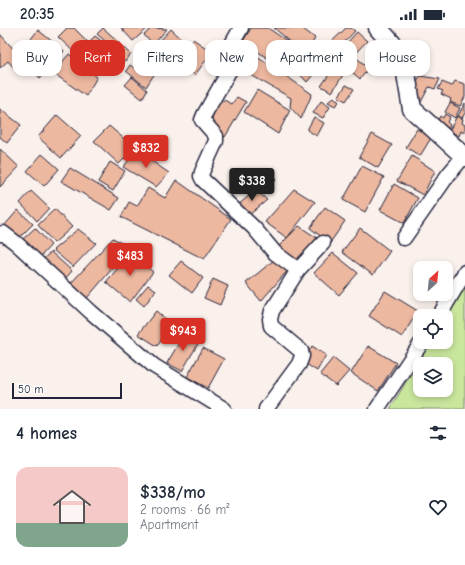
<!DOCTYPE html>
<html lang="en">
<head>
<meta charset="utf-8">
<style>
  :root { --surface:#fff; --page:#f2f2f3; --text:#1f2937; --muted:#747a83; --line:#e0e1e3; --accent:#d93025 }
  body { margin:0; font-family:"Comic Neue",sans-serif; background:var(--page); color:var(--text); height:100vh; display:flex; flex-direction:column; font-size:15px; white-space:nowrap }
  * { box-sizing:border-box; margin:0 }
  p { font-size:13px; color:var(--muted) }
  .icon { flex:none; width:22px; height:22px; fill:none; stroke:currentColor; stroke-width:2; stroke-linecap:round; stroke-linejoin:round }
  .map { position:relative; height:381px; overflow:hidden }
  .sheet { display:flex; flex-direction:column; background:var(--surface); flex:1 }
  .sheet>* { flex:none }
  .top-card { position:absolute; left:12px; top:12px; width:441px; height:36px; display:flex; gap:8px }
  .needle { width:26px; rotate:27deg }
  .tools { position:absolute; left:413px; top:233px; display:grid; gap:8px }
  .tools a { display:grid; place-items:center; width:40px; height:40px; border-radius:8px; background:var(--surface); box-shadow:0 2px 6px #0003; font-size:20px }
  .scale { position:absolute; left:12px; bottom:10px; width:110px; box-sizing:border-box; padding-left:4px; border:2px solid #22223b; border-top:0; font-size:11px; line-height:14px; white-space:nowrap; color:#22223b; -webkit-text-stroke:3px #fff; paint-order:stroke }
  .price { position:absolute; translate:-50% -34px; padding:0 9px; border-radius:4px; background:var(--accent); color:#fff; font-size:13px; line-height:26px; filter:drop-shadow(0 1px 2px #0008) }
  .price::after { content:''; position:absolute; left:50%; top:24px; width:12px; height:9px; margin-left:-6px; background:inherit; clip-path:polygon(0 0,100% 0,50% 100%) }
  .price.on { background:#222; color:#fff }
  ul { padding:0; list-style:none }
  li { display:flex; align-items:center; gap:12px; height:100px; padding:0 16px }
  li+li { border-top:1px solid var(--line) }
  li span { display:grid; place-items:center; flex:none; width:112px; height:80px; border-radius:12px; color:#555 }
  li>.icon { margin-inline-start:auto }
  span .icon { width:48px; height:48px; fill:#fffc; stroke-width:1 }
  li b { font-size:17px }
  h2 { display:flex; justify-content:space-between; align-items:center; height:48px; padding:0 16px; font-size:17px }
  .chip { padding:0 14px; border-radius:12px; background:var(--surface); box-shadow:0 2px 6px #0003; font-size:14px; line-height:36px }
  .chip.on { background:var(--accent); color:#fff }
  .status { display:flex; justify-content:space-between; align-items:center; height:28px; padding:0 20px; background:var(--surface); direction:ltr }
  .status svg { height:11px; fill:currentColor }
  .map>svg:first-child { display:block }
</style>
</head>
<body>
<div class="status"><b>20:35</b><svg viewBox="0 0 49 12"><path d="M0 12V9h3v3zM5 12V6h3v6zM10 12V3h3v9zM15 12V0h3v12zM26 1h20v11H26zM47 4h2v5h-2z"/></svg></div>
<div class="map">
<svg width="465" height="381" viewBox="0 0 465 381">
  <rect width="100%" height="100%" fill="#fbf1ec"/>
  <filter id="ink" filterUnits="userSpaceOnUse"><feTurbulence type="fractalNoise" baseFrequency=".025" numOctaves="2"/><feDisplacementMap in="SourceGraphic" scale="8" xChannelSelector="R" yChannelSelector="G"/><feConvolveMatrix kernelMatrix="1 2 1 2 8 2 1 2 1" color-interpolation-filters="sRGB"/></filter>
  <g filter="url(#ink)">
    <!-- green -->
    <path fill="#c9e69d" stroke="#76846c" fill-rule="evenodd" d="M465 254V381H390L430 314H446V288ZM420 336H446V362H420Z"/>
    <!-- building -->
    <path fill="#edb8a0" stroke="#22223b" d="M67 0H74L87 13 76 26 58 9Z
      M103 0 119 14 113 20 97 6Z
      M121 0H148L133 13Z
      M152 0 167 1 153 17 144 7Z
      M251 0H268L294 18 281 40 243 13Z
      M274 0H302L315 10 306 27Z
      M346 0H351L355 3 334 25 326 19Z
      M171 1 185 14 174 27 159 14Z
      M38 2 64 23 40 50 18 27Z
      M357 4 367 13 343 38 336 27Z
      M0 6 17 25 13 28 19 35 14 40 8 33 0 40Z
      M95 8 111 21 106 27 90 13Z
      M193 11 212 24 195 47 179 36Z
      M91 17 103 27 92 38 80 28Z
      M124 19 131 26 125 34 116 26Z
      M247 21 312 66 301 91 290 79 291 70 235 38Z
      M69 26 97 49 86 68 53 45Z
      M112 27 120 34 113 44 104 34Z
      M320 27 334 35 328 44 315 34Z
      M354 28 369 40 360 51 345 38Z
      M304 29 318 41 307 54 294 40Z
      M148 31 159 39 146 59 126 43 130 37 140 44Z
      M335 38 345 44 332 64 321 58Z
      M420 48 440 51 435 61 429 59 421 74 416 70 419 62 413 59Z
      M132 49 147 62 142 71 125 57Z
      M455 53 465 56V69L460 78 450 74 451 71 441 66 443 63 438 61 442 54 452 58Z
      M346 57 354 61 346 73 338 69Z
      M257 62 290 82 278 106 244 84Z
      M237 69 246 74 225 109 211 100 214 80 224 72 232 76Z
      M334 69 339 74 335 78 328 74Z
      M321 73 330 79 323 90 313 85Z
      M450 75 460 80 455 90 445 84Z
      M465 75V85L462 90 458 88Z
      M0 81 21 97 7 115 0 109Z
      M445 86 450 89 447 94 450 97 448 102 437 94 440 88 443 90Z
      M57 87 81 108 61 130 38 109Z
      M457 88 463 91 462 95 465 97V105L461 103 459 108 449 103Z
      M314 89 324 95 317 108 307 102Z
      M109 98 135 120 119 136 94 113Z
      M417 101 431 110 420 128 406 119Z
      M372 106 392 117 378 140 359 129Z
      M0 121 19 139 0 159Z
      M137 123 169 145 156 159 123 139Z
      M42 126 59 141 44 158 27 143Z
      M412 128 435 143 423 167 397 153Z
      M110 134 125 143 113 163 98 154Z
      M362 138 384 149 365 184 343 172Z
      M70 140 119 170 111 182 61 153Z
      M267 143 276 152 265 163 257 154Z
      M176 152 231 191 204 231 121 189 129 174 137 178 148 160 165 170Z
      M394 156 418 170 404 195 380 182Z
      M294 161 315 174 287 210 265 194Z
      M256 162 267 172 249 187 238 177Z
      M31 163 49 180 37 193 20 175Z
      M325 179 345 193 330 215 310 200Z
      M55 181 72 199 54 215 38 197Z
      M18 182 33 196 18 211 4 198Z
      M299 198 320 212 299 236 277 220Z
      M35 200 51 217 40 229 22 212Z
      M360 200 390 223 373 247 342 224Z
      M78 201 96 215 73 239 53 222Z
      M113 210 130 220 87 270 71 255Z
      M51 224 72 243 64 252 41 233Z
      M131 225 153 244 130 274 106 254Z
      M333 225 358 245 339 267 314 245Z
      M274 232 289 241 261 273 246 255Z
      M181 233 203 250 192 265 169 247Z
      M213 251 228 258 220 277 204 270Z
      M148 257 156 262 144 278 136 271Z
      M385 263 418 283 402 309 369 288Z
      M156 283 173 297 157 318 138 306Z
      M185 305 199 314 182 343 167 335Z
      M312 318 326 327 317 343 303 334Z
      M368 318 396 335 378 363 351 345Z
      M203 320 224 331 208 360 187 349Z
      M333 330 349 343 336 358 320 346Z"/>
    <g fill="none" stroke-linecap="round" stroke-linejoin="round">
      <!-- minor casing -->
      <g stroke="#22223b" stroke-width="17">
        <path id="minor" d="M241 0 229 21 232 30V38L204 87 202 92 216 108V113L202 144 201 148 203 152 254 200 275 225 298 242
          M0 206 3 205 16 215 91 284 154 338 224 381
          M404 210 448 147 464 128
          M439 288 465 244
          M266 381 299 336 302 328 301 323 271 298 270 291 272 283 298 242 323 215
          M377 381 422 314"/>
      </g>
      <!-- tertiary casing -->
      <g stroke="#22223b" stroke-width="21">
        <path id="tertiary" d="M378 0 403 28 412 81 465 129"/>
      </g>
      <!-- minor -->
      <use href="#minor" stroke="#fff" stroke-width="14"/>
      <!-- tertiary -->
      <use href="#tertiary" stroke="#fff" stroke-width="18"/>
    </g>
  </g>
</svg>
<div class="tools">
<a><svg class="needle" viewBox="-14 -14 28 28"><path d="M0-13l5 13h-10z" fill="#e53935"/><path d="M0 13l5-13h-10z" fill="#747a83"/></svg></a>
<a><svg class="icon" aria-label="locate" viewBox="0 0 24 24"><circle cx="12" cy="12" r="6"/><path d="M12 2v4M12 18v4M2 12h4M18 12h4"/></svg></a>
<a><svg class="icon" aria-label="layers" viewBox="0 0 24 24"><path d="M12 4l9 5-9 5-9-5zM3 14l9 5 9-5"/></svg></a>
</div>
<div class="scale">50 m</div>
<b class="price" style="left:146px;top:141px">$832</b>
<b class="price on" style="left:252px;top:174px">$338</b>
<b class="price" style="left:130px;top:249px">$483</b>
<b class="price" style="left:183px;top:324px">$943</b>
<div class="top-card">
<a class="chip">Buy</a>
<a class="chip on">Rent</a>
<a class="chip">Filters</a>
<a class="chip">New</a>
<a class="chip">Apartment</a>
<a class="chip">House</a>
</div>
</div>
<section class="sheet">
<h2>4 homes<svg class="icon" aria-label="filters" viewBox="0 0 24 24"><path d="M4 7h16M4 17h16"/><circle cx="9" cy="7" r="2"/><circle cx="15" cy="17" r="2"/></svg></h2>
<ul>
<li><span style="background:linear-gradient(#f6c9c9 70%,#7fa58c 0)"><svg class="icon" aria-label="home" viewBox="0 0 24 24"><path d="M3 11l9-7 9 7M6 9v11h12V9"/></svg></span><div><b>$338/mo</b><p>2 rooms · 66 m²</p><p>Apartment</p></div><svg class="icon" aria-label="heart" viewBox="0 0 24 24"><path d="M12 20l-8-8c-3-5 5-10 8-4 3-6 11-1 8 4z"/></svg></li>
</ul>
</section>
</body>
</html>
